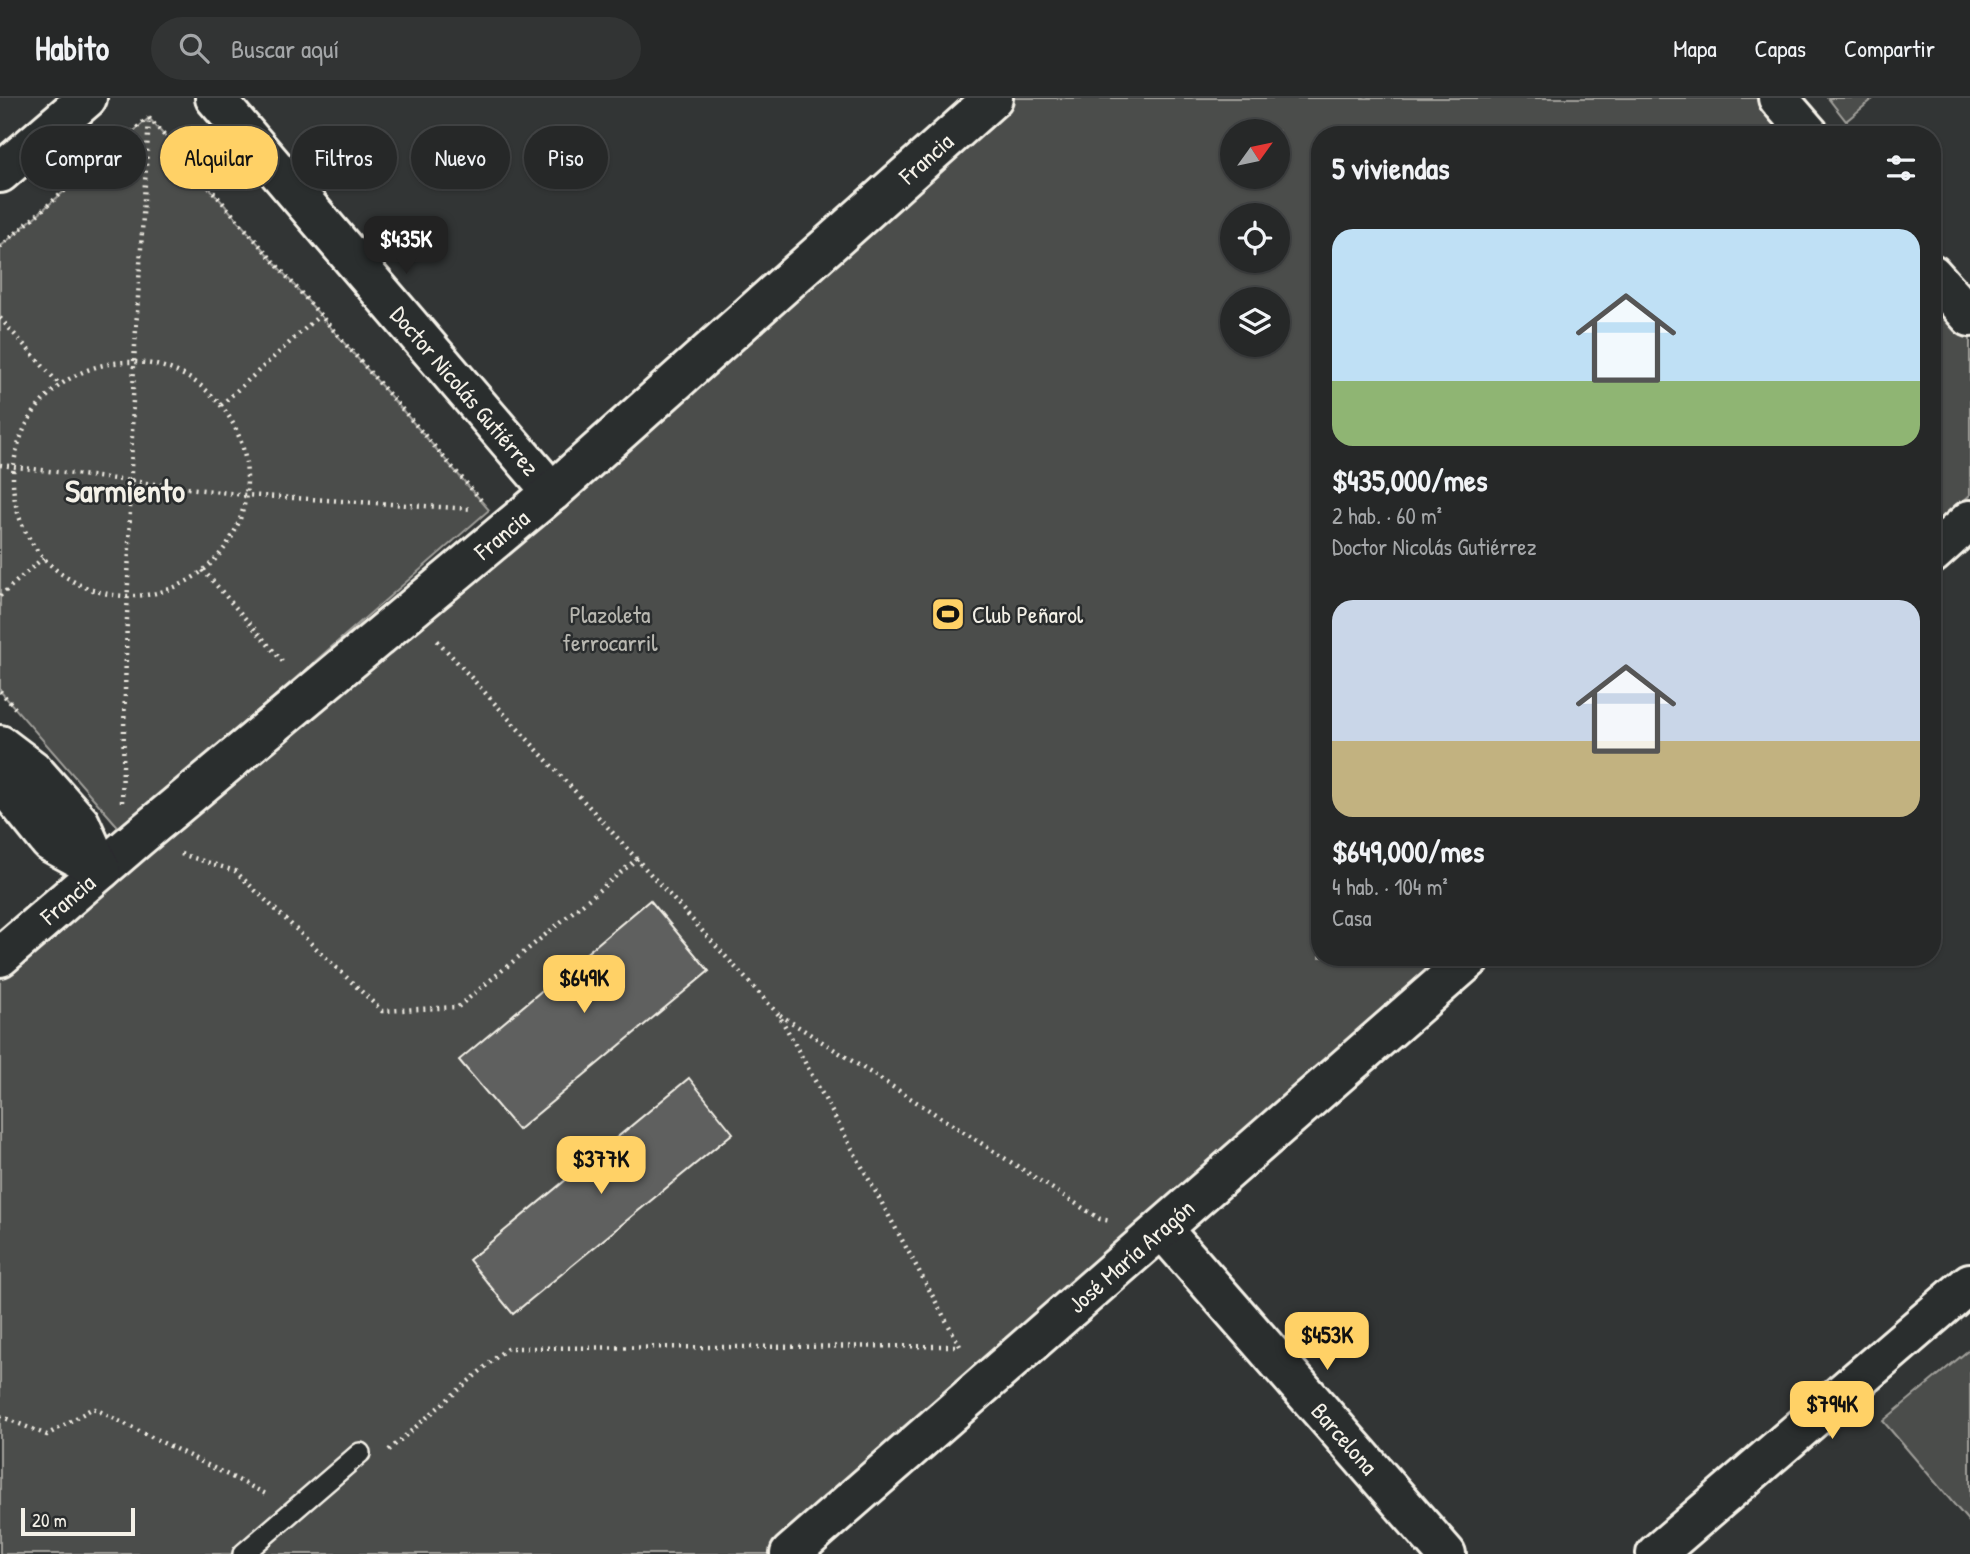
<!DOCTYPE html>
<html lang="es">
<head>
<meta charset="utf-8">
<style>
  :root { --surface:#262828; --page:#323434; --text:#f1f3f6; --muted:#a4a6a8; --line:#424445; --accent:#ffd166 }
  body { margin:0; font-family:"Patrick Hand",sans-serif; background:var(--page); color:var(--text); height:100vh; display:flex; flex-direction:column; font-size:26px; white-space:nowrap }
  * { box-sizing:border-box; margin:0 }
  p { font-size:23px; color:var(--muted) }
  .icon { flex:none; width:38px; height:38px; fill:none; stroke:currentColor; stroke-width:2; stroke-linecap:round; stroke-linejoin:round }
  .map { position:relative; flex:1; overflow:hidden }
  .panel { position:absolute; left:1311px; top:28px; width:630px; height:840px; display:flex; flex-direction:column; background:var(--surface); border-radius:28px; box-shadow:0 2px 5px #0004,0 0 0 2px var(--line) }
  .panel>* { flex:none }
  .top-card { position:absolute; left:21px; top:28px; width:665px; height:63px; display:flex; gap:14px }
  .needle { width:46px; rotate:57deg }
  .tools { position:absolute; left:1220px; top:21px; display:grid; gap:14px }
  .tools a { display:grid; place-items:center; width:70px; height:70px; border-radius:50%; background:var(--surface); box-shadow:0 2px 5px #0004,0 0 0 2px var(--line); font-size:35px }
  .scale { position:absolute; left:21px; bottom:18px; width:114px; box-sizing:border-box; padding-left:7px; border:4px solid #f4f1e8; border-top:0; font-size:19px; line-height:24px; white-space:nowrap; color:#f4f1e8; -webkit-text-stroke:5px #2a2d2e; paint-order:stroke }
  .price { position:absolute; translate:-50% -60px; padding:0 16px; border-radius:14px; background:var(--accent); color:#111; font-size:23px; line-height:46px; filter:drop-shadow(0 2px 4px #0008) }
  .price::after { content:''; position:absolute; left:50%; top:42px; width:21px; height:16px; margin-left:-10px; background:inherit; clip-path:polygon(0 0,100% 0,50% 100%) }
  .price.on { background:#222; color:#fff }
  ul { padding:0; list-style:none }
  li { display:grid; align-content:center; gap:14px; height:371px; padding:0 21px }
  li span { display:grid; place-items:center; height:217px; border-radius:21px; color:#555 }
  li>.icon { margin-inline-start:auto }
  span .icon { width:126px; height:126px; fill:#fffc; stroke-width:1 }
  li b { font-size:30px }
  h2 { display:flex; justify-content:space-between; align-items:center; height:84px; padding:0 21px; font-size:30px }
  .pill { padding:0 24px; border-radius:32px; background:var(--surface); box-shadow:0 2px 5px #0004,0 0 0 2px var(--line); font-size:24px; line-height:63px }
  .pill.on { background:var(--accent); color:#111 }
  header { display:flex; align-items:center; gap:42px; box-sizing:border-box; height:98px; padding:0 35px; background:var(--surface); border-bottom:2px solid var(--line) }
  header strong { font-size:33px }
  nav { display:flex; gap:38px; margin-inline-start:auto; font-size:24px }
  .search { width:490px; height:63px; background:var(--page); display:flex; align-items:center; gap:18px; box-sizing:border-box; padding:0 24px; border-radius:38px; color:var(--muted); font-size:26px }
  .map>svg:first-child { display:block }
</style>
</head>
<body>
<header>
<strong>Habito</strong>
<div class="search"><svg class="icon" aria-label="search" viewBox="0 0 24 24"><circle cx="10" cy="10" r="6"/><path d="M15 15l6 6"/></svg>Buscar aquí</div>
<nav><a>Mapa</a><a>Capas</a><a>Compartir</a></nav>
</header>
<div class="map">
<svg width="1970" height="1456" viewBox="0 0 1970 1456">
  <rect width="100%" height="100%" fill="#323535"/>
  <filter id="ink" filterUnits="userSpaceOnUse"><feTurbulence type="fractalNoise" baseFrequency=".0143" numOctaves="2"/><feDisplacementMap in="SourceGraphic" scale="14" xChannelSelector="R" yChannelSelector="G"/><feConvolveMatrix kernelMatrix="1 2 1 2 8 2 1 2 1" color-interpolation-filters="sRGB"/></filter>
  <g filter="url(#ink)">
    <!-- green -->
    <path fill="#4b4d4c" stroke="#a09f9a" stroke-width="2" fill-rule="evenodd" d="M987 0H1778L1810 37H1320V859H1447L771 1456H0V860ZM1232 33H1278V79H1232ZM1232 117H1278V163H1232ZM1232 201H1278V247H1232Z
      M1828 0H1874L1846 23Z
      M149 20 489 412 121 732 0 593V149Z
      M1932 184 1970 230V397L1932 431Z
      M1970 1251V1425L1883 1323Z"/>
    <!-- building -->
    <path fill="#5f605f" stroke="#f4f1e8" stroke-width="2" d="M650 802 709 873 518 1032 459 962Z
      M689 980 733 1035 513 1216 469 1162Z"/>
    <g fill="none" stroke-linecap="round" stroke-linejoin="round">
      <!-- service casing -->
      <g stroke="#f4f1e8" stroke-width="24">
        <path id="service" d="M243 1456 360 1355"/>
      </g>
      <!-- minor casing -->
      <g stroke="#f4f1e8" stroke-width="44">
        <g id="minor">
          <path id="s1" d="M215 0 552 394"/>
          <path d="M0 75 87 0"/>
          <path d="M1932 456 1970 422"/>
          <path id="s2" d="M0 859 138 740 552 394 993 0"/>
          <path id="s3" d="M1162 1131 1446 1456"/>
          <path id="s4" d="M790 1456 1472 859"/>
          <path d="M1656 1456 1970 1185"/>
        </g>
      </g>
      <!-- tertiary casing -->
      <g stroke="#f4f1e8" stroke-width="44">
        <path id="tertiary" d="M1778 0 1810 37
          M1932 176 1970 219
          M0 647 33 672 80 725 101 772
          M0 682 50 744 101 772"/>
      </g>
      <!-- path -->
      <path stroke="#f4f1e8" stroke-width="4.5" stroke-dasharray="2 5" stroke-linecap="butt" d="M149 20 481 402
        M0 149 148 20
        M0 220 59 286
        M13 381a117 117 0 1 1 234 0a117 117 0 1 1-234 0Z
        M221 307 320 217
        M0 367 245 397 473 411
        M203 472 285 566
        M0 498 44 459
        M0 593 15 610
        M122 704 134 264 149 20
        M181 756 235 773 382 913 458 909 638 760
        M780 917 1100 1121 1111 1123
        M0 1318 47 1337 93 1310 268 1397
        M389 1352 507 1250 960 1248 779 917 436 541"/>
      <!-- service -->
      <use href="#service" stroke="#2a2d2e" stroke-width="19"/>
      <!-- minor -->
      <use href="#minor" stroke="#2a2d2e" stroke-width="38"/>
      <!-- tertiary -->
      <use href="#tertiary" stroke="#2a2d2e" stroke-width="38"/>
    </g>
  </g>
  <!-- icons -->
  <defs>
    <g id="stadium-square" transform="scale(1.75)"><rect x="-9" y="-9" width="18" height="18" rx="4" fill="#ffd166" stroke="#2a2d2e"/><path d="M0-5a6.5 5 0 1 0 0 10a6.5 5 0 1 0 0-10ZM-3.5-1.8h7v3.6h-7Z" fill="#111"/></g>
  </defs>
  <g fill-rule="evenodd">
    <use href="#stadium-square" x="948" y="516"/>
  </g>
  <g text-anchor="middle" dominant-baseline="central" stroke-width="5" stroke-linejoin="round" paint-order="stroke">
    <!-- street labels -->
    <g font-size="24" fill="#f4f1e8" stroke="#2a2d2e">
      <text stroke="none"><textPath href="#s2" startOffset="1223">Francia</textPath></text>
      <text stroke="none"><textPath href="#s1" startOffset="385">Doctor Nicolás Gutiérrez</textPath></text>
      <text stroke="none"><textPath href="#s2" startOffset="656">Francia</textPath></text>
      <text stroke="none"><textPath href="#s2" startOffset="89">Francia</textPath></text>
      <text stroke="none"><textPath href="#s4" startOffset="453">José María Aragón</textPath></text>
      <text stroke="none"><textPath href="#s3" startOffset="278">Barcelona</textPath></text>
    </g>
    <!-- park labels -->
    <g font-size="24" fill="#b9b8b1" stroke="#2a2d2e">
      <text x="610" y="516">Plazoleta<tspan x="610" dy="28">ferrocarril</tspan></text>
    </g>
    <!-- poi labels -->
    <g font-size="24" fill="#f4f1e8" stroke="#2a2d2e" text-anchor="start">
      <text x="972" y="516">Club Peñarol</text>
    </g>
    <!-- district labels -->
    <g font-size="32" font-weight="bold" fill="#f4f1e8" stroke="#2a2d2e">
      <text x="125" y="392">Sarmiento</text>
    </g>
  </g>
</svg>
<div class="tools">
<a><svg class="needle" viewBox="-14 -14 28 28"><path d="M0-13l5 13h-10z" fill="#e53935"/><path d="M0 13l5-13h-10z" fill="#a4a6a8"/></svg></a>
<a><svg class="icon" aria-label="locate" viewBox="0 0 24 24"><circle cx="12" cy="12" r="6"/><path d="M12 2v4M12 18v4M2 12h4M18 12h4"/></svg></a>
<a><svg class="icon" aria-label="layers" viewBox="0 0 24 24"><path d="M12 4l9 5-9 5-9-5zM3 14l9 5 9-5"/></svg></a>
</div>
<div class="scale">20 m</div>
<b class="price on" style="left:406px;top:178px">$435K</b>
<b class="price" style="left:584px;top:917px">$649K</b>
<b class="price" style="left:601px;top:1098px">$377K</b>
<b class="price" style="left:1327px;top:1274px">$453K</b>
<b class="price" style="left:1832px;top:1343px">$794K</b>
<div class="top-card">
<a class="pill">Comprar</a>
<a class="pill on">Alquilar</a>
<a class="pill">Filtros</a>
<a class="pill">Nuevo</a>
<a class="pill">Piso</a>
</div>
<section class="panel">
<h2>5 viviendas<svg class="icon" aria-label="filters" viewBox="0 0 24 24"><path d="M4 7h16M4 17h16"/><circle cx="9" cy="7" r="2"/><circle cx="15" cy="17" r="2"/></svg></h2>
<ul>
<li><span style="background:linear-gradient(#bfe0f5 70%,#8fb573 0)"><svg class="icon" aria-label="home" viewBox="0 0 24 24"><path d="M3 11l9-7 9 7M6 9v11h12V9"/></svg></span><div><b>$435,000/mes</b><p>2 hab. · 60 m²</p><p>Doctor Nicolás Gutiérrez</p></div></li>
<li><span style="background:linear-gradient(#c9d6e8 65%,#c2b280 0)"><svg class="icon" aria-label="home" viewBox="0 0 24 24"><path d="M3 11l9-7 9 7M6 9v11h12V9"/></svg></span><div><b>$649,000/mes</b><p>4 hab. · 104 m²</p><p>Casa</p></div></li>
</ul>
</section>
</div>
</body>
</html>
